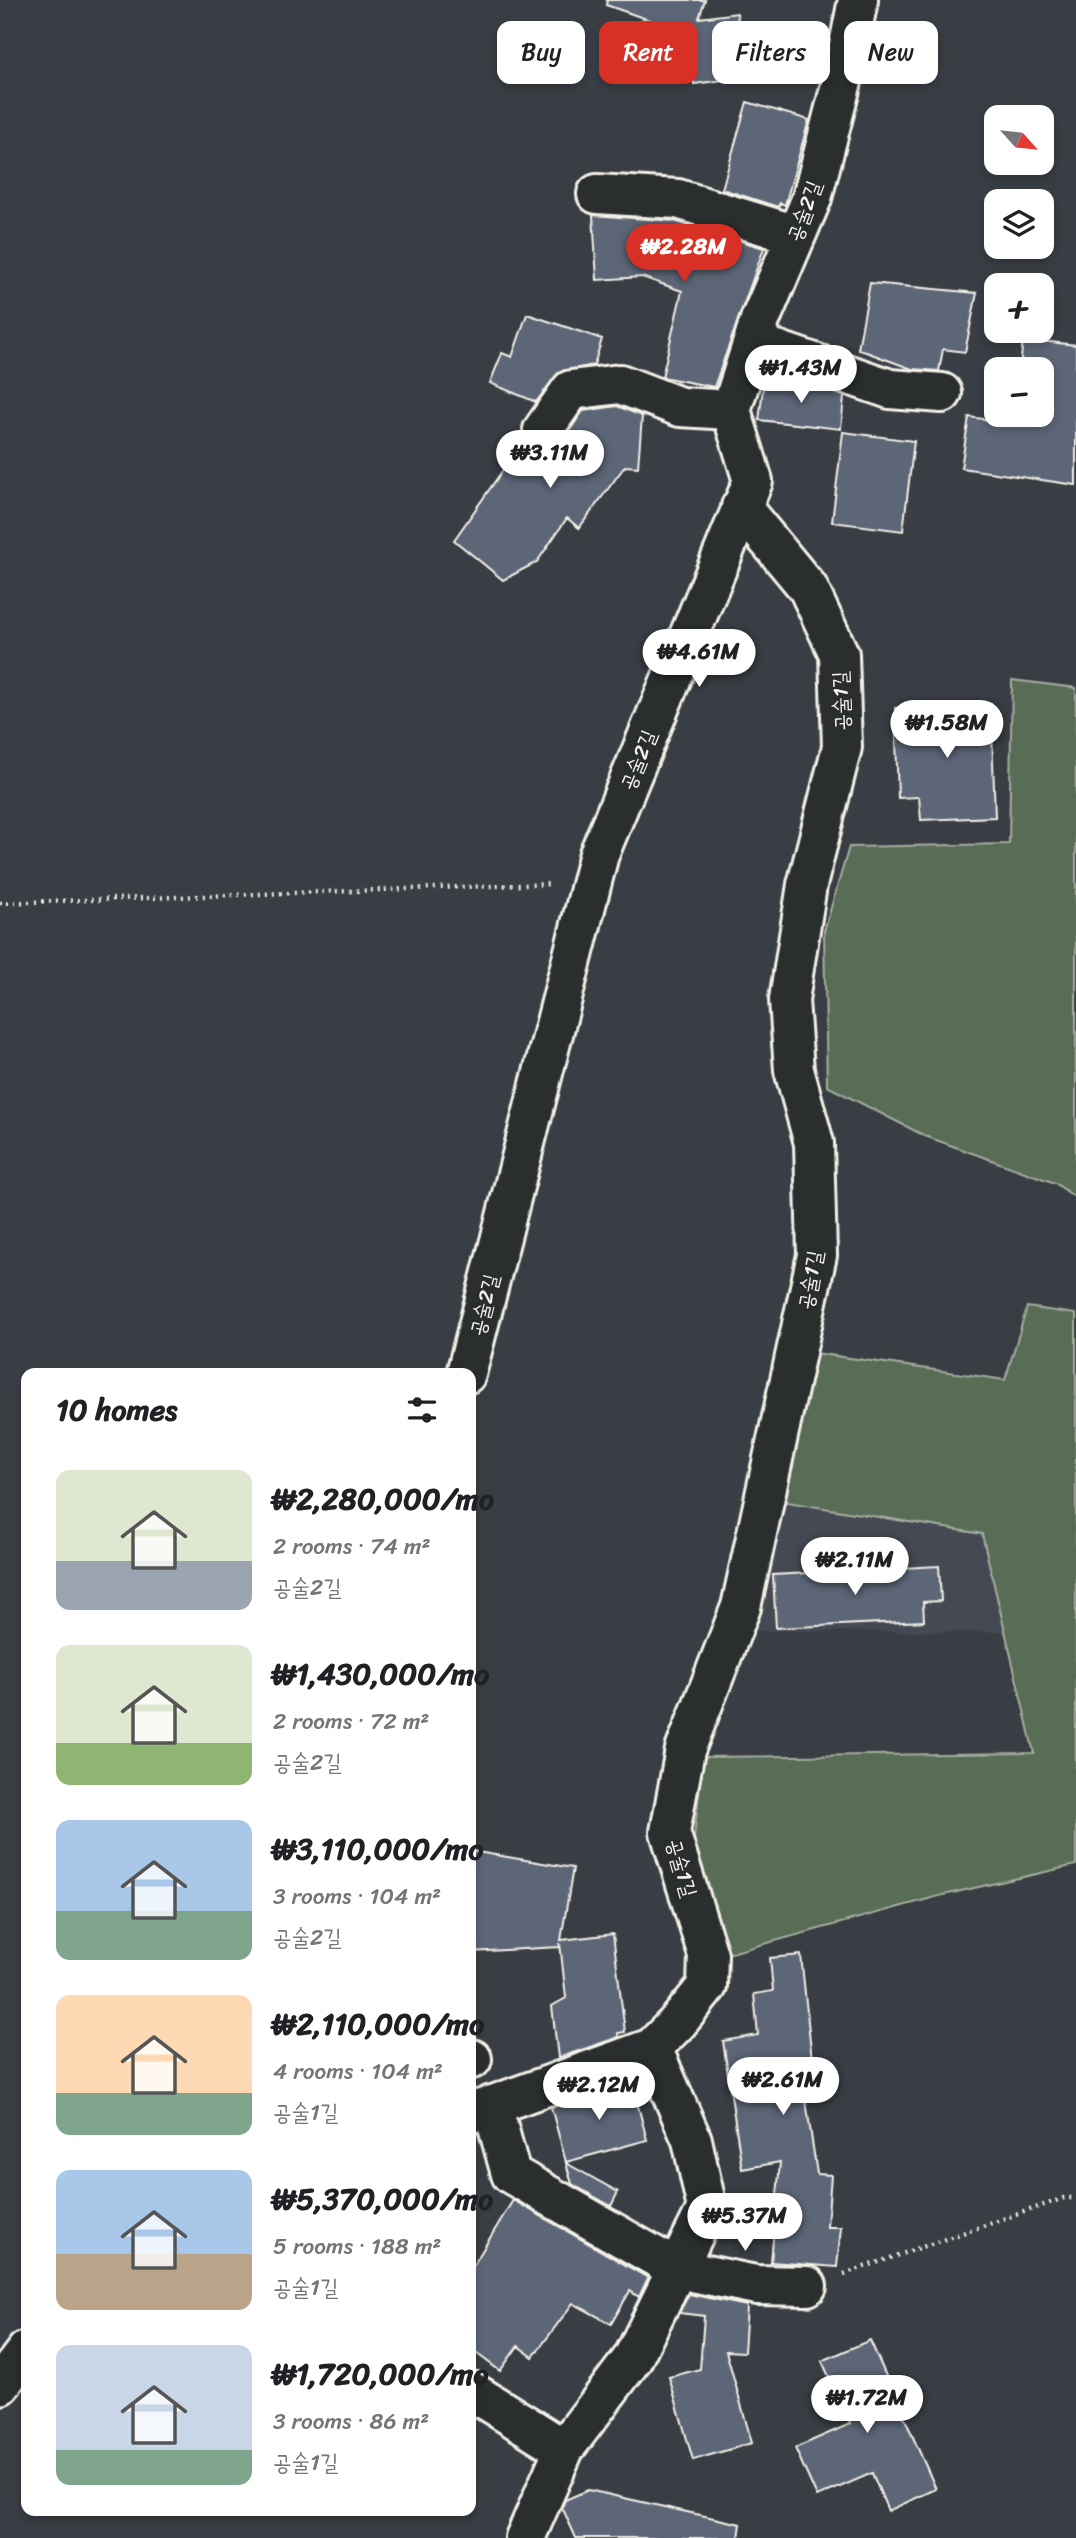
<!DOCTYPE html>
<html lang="en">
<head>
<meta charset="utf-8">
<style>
  :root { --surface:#fff; --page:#f6f6f6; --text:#202124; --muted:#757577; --accent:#d93025 }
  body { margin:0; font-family:Sriracha,"Poor Story",sans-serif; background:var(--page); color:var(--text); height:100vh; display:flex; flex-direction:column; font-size:26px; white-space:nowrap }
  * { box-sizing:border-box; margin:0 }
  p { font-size:23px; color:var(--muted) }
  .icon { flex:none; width:38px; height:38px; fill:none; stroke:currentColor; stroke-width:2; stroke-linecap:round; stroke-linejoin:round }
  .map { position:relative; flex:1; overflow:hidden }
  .details { position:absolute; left:21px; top:1368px; width:455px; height:1148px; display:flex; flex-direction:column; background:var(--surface); border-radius:14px; box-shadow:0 4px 10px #0003 }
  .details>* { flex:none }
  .banner { position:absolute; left:497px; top:21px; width:472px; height:63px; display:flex; gap:14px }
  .needle { width:46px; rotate:117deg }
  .tools { position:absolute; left:984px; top:105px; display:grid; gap:14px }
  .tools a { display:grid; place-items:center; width:70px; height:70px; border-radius:14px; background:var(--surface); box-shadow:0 4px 10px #0003; font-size:35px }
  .price { position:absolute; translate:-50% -60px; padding:0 16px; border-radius:24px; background:#fff; color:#222; font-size:23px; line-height:46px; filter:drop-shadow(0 2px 4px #0008) }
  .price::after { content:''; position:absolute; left:50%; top:42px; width:21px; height:16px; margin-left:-10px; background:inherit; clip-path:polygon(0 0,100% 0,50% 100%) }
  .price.current { background:var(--accent); color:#fff }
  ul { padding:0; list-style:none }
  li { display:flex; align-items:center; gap:21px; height:175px; padding:0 35px }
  li span { display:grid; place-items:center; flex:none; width:196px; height:140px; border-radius:14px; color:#555 }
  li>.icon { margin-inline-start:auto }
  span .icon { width:84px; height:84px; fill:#fffc; stroke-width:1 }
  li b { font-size:30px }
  h2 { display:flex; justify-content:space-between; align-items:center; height:84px; padding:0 35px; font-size:30px }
  .pill { padding:0 24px; border-radius:14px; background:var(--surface); box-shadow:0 4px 10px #0003; font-size:24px; line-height:63px }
  .pill.current { background:var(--accent); color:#fff }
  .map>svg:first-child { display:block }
</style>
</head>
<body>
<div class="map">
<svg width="1076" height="2538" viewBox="0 0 1076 2538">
  <rect width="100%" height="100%" fill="#393e44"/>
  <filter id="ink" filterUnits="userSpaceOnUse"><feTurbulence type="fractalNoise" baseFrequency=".0143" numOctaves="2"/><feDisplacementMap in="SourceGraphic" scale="14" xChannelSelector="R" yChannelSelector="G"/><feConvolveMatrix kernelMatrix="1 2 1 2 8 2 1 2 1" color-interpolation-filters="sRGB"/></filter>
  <g filter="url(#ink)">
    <!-- built -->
    <path fill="#444a53" d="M781 1501 982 1534 1005 1632 749 1631Z"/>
    <!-- green -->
    <path fill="#596c56" stroke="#a6ae9f" stroke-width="2" d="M1012 680 1076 688V1198L1055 1183 925 1136 827 1086 824 931 849 847 1009 844Z
      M1027 1307 1076 1314V1865L939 1896 720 1956 693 1847 703 1757 1034 1753 982 1534 781 1501 807 1352 1005 1380Z"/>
    <!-- building -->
    <path fill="#5c6677" stroke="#f4f1e8" stroke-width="2" d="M607 0H705L699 18 737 13 745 77 694 84 687 33 606 5Z
      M747 102 809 120 785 205 780 203 778 207 722 189Z
      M593 215 674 221 764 248 714 387 662 377 682 291 642 277 597 280Z
      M870 283 977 293 965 352 943 349 939 371 912 369 858 349Z
      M527 314 602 339 594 365 559 372 536 402 490 383 502 353 512 357Z
      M1023 339 1076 345V485L961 468 969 417 1013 423 1014 415H1041V369H1020Z
      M764 380 810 385 844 396 841 429 759 420Z
      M617 406 642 416 638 467 625 466 579 528 567 518 537 562 503 580 454 540 524 440 531 448 540 452 552 450 561 443 583 411Z
      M843 432 914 441 903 531 832 522Z
      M991 704 995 817 921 820 919 797 898 798 895 708Z
      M939 1566 941 1601 923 1602 924 1621 776 1628 773 1575Z
      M471 1851 573 1868 561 1940 613 1934 625 2032 618 2033 619 2037 558 2058 552 2006 566 1998 560 1943V1947L471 1952Z
      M801 1955 814 2079 803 2081 817 2174 831 2175 827 2227H841L837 2267 771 2262 780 2162 742 2169 723 2041 758 2035 754 1994 773 1991 770 1958Z
      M631 2079 647 2140 566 2162 551 2107Z
      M566 2163 618 2192 611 2206 572 2184Z
      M513 2200 648 2278 639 2297 630 2291 611 2324 573 2303 533 2357 518 2346 500 2371 471 2349V2269Z
      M689 2294 747 2306 744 2352 726 2351 752 2443 693 2460 669 2377 700 2369 704 2316 679 2313Z
      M870 2340 936 2489 888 2511 872 2473 817 2497 795 2448 850 2424 822 2361Z
      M588 2490 741 2524 739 2538H576L562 2507 565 2500Z"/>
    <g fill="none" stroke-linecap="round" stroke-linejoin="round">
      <!-- minor casing -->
      <g stroke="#f4f1e8" stroke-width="44">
        <path id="minor" d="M597 194 678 199 796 235
          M753 342 890 389 942 393
          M543 430 571 390 620 384 680 407 731 410
          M466 1374 599 854 753 481 731 410 760 320 812 198 842 81 858 0
          M471 2059H472
          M492 2105 511 2174 677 2269 756 2285 807 2286
          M471 2113 652 2048 679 2021 707 1986 708 1955 670 1832 685 1750 741 1607 817 1255 814 1143 794 1070 789 1000 807 885 842 747 839 654 808 588 741 507
          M0 2385 26 2351
          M471 2391 564 2449
          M525 2538 564 2449 633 2358 707 2208 692 2140 652 2048"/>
      </g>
      <!-- path -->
      <path stroke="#f4f1e8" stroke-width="4.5" stroke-dasharray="2 5" stroke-linecap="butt" d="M0 903 552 884
        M844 2274 1064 2198H1076"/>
      <!-- minor -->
      <use href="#minor" stroke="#2a2d2e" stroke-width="38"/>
    </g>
  </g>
  <g text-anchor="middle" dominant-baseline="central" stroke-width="5" stroke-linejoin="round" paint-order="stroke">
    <!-- street labels -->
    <g font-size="21" fill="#f4f1e8" stroke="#2a2d2e">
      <text transform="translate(804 211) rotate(-70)">공술2길</text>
      <text transform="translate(841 701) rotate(-92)">공술1길</text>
      <text transform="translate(638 760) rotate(-68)">공술2길</text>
      <text transform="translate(810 1280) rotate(-80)">공술1길</text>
      <text transform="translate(484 1305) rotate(-76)">공술2길</text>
      <text transform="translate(682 1868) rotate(74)">공술1길</text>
    </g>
  </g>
</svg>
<div class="tools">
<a><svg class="needle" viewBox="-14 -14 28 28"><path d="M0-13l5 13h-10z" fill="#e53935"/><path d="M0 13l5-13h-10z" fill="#757577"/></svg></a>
<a><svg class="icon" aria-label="layers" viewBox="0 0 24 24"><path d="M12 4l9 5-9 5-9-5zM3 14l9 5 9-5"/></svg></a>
<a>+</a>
<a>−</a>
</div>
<b class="price current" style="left:684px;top:284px">₩2.28M</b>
<b class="price" style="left:801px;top:405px">₩1.43M</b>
<b class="price" style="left:550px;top:490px">₩3.11M</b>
<b class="price" style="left:699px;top:689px">₩4.61M</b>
<b class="price" style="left:947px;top:760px">₩1.58M</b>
<b class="price" style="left:855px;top:1597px">₩2.11M</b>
<b class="price" style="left:783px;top:2117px">₩2.61M</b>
<b class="price" style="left:599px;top:2122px">₩2.12M</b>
<b class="price" style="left:745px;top:2253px">₩5.37M</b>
<b class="price" style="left:867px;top:2435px">₩1.72M</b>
<div class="banner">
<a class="pill">Buy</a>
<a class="pill current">Rent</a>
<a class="pill">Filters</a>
<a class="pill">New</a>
</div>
<section class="details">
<h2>10 homes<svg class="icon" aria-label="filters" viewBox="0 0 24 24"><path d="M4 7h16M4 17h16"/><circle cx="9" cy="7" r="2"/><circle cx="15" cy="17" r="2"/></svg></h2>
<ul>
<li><span style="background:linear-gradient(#dfe7d0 65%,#9aa5b1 0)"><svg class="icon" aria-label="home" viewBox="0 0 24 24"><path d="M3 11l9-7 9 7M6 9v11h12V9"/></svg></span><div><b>₩2,280,000/mo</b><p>2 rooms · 74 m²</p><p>공술2길</p></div></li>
<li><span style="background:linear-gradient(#dfe7d0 70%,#8fb573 0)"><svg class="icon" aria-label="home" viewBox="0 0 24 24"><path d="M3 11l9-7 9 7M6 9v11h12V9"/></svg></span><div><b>₩1,430,000/mo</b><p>2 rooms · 72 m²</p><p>공술2길</p></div></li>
<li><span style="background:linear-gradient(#a9c7e8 65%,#7fa58c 0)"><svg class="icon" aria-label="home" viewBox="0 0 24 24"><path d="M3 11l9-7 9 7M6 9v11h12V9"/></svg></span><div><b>₩3,110,000/mo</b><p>3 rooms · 104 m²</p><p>공술2길</p></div></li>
<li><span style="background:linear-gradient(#ffd9b3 70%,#7fa58c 0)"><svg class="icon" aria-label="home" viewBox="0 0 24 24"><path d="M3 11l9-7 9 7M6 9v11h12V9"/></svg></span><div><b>₩2,110,000/mo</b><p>4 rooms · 104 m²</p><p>공술1길</p></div></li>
<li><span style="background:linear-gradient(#a9c7e8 60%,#b9a48a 0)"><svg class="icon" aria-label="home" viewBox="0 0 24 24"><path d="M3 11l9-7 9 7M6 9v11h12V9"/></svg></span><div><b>₩5,370,000/mo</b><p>5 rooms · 188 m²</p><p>공술1길</p></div></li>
<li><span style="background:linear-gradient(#c9d6e8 75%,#7fa58c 0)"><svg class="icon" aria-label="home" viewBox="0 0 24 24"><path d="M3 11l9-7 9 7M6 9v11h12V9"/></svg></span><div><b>₩1,720,000/mo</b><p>3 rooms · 86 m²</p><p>공술1길</p></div></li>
</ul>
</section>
</div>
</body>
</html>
